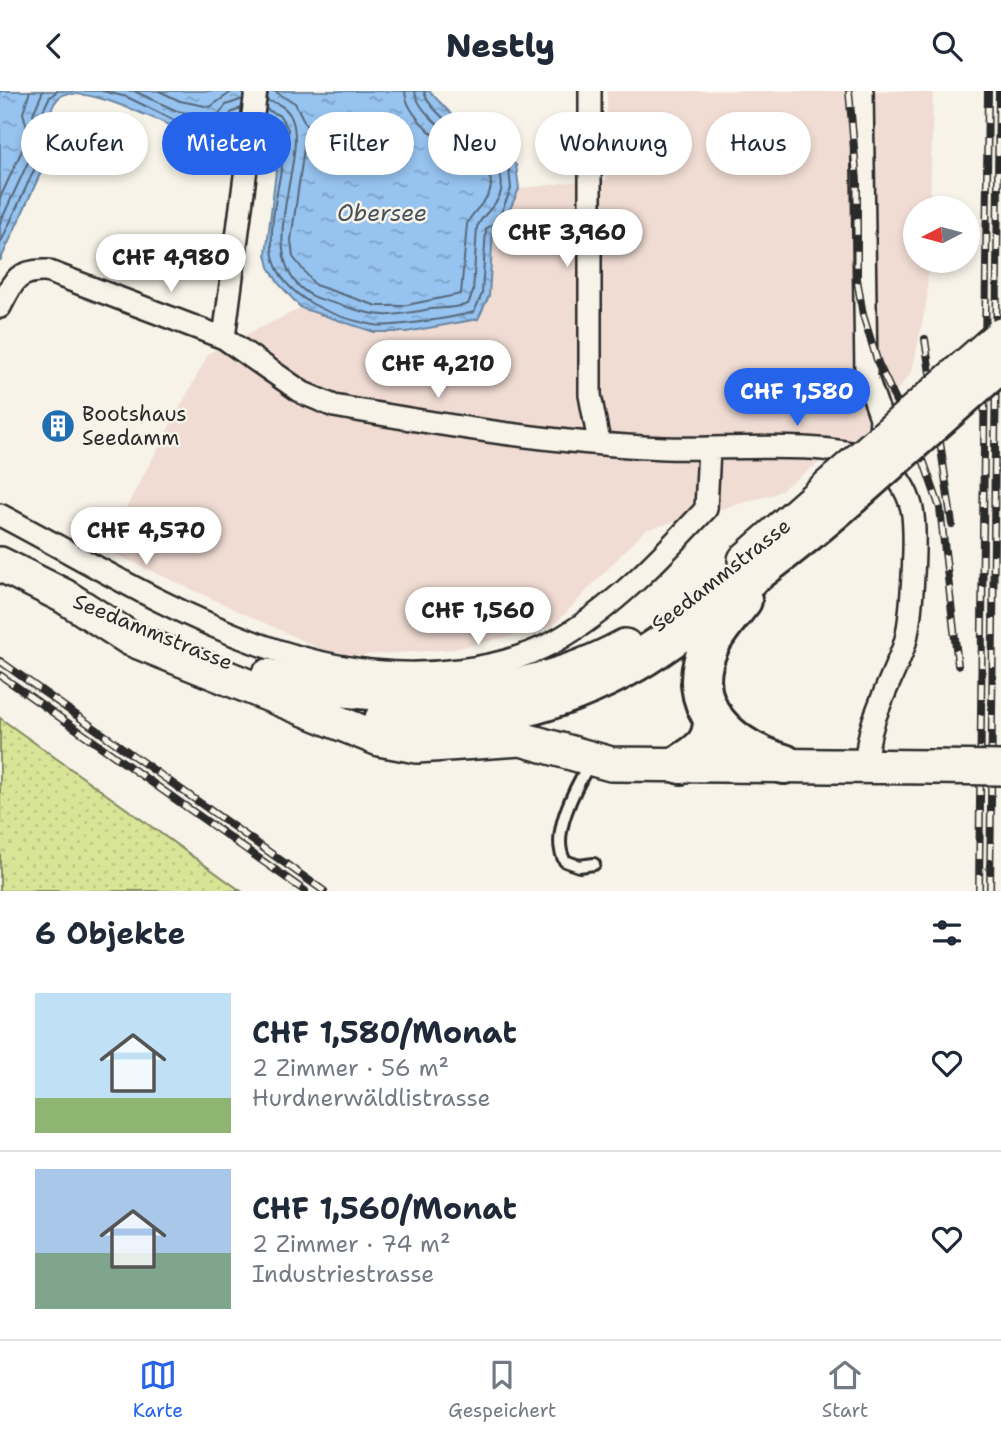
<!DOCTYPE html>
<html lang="de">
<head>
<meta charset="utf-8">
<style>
  :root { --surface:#fff; --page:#f2f2f3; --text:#1f2937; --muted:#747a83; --line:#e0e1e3; --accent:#2563eb }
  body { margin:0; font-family:"Shantell Sans",sans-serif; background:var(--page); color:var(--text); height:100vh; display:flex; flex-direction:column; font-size:26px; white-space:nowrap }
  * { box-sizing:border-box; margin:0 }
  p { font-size:23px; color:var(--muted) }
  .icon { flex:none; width:38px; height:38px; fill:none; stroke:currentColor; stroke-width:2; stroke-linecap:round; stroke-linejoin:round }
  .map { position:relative; height:800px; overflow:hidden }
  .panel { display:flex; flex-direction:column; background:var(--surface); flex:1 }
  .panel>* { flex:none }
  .banner { position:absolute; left:21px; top:21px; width:959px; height:63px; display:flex; gap:14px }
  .needle { width:46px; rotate:264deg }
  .fabs { position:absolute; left:903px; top:105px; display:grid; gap:14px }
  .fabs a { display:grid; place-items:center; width:77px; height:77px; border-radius:50%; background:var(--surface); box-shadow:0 4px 10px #0003; font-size:35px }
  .price { position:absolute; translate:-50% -60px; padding:0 16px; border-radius:24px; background:#fff; color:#222; font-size:23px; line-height:46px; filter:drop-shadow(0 2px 4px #0008) }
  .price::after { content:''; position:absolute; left:50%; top:42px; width:21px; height:16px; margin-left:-10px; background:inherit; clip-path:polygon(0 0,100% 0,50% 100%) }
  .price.active { background:var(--accent); color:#fff }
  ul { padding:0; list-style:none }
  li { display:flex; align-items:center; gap:21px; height:175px; padding:0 35px }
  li+li { border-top:2px solid var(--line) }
  li span { display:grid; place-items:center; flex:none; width:196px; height:140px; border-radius:0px; color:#555 }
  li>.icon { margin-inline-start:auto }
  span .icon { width:84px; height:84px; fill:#fffc; stroke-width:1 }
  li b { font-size:30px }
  h2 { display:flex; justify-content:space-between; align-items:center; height:84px; padding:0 35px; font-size:30px }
  .pill { padding:0 24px; border-radius:32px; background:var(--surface); box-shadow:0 4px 10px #0003; font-size:24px; line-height:63px }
  .pill.active { background:var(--accent); color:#fff }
  header { display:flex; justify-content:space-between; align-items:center; height:91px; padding:0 35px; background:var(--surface); font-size:32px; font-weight:800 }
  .tab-bar { display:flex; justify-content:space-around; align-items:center; height:98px; border-top:2px solid var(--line); background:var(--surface); font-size:19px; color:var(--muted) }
  .tab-bar a { display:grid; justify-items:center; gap:4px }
  .tab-bar .active { color:var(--accent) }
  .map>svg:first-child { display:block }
</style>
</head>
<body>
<header><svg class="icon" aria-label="back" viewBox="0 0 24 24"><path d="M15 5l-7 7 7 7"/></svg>Nestly<svg class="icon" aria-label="search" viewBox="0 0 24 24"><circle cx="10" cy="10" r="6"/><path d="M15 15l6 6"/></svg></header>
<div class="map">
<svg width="1001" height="800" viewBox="0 0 1001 800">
  <defs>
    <pattern id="grass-dots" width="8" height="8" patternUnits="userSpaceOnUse" patternTransform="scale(1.75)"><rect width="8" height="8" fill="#d8e597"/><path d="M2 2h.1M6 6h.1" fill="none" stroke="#bac582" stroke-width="1.8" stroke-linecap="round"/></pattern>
    <pattern id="water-ripples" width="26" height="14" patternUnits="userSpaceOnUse" patternTransform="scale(1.75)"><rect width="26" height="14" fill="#96c3f0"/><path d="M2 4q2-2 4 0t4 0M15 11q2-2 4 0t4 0" fill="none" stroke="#7b9fc3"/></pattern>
  </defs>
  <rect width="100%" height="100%" fill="#f7f3e8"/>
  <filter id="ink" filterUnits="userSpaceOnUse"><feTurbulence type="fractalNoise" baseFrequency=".0143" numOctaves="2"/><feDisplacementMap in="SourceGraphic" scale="14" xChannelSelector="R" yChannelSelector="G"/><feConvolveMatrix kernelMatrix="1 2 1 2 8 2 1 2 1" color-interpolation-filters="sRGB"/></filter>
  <g filter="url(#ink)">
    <!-- built -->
    <path fill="#f0dcd3" d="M607 0H933L930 117H915V170H928L927 208 912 281 863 341 775 403 645 439 553 535 455 558 338 566 104 458 209 262 301 217 374 241H406L429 234 489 205 493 139 502 136 519 98 579 90 607 89Z"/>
    <!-- grass -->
    <path fill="url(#grass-dots)" stroke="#828861" stroke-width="2" d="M0 627 241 800H0Z"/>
    <!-- water -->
    <path fill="url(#water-ripples)" stroke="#6b86a1" stroke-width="2" d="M0 0H429L461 33 516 74 519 98 502 136 493 139 489 205 478 228 406 241H374L301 217 279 193 269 176 266 163 281 39C271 23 253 21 236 26L229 47C210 43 188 41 170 34 141 23 97 0 65 3 56 6 52 16 49 24L60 40 0 170Z"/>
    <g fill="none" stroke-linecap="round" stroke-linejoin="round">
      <!-- shore -->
      <path stroke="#56687a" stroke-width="2" d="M102 0 127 6 174 29 222 38 231 22 241 17
        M134 0 177 20 216 28 226 14 243 8
        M159 0 180 10 210 16 233 0
        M274 0 295 12 307 36 291 149 293 166 315 194 377 215H402L461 203 467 133C473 117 496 107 490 87 466 67 406 33 405 0
        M267 10C341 20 236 163 311 204 321 210 336 212 347 216 386 229 393 224 431 218 443 217 457 217 468 213L473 201 477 136C486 116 508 112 500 82 479 64 417 27 415 0
        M266 18 280 25 288 38C284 74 267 132 273 165 282 208 336 227 374 234 389 237 458 226 474 221L482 203 486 138 498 129 511 98 509 78C490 62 427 23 424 0
        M0 107 29 44 23 22 30 0
        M0 132 41 43 33 23 43 0
        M0 153 51 42 42 22 49 7 57 0"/>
      <!-- lane casing -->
      <g stroke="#2b2b2b" stroke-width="16">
        <path id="lane" d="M590 672C576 695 549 745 565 770L579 775 594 773"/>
      </g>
      <!-- street casing -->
      <g stroke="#2b2b2b" stroke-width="26">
        <path id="street" d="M590 0V304L599 351
          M862 0 866 284 881 327 879 356
          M0 216C13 191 16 179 47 180L224 247 303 302 334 315C441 334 557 353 665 357 726 359 819 349 875 368 893 374 908 401 912 418 917 442 912 532 904 555 889 597 867 629 866 674
          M224 247 256 0
          M0 424C142 498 291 602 459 579 492 575 524 567 554 551 613 518 660 467 706 418L709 357"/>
      </g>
      <!-- primary casing -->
      <g stroke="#2b2b2b" stroke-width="38">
        <path id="primary" d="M745 469 837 388
          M0 473 64 505 131 548 379 648 417 655 521 648 611 673 932 676
          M268 585C383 613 518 614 625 555"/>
      </g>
      <!-- highway casing -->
      <g stroke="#2b2b2b" stroke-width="44">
        <path id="highway" d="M742 509C731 523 718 537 710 553 680 615 730 657 784 673
          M384 629C468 637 562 613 635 571 674 548 707 520 742 492 779 464 815 436 850 405
          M681 673C701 661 714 652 713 626"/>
      </g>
      <!-- lane -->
      <use href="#lane" stroke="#f7f3e8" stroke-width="10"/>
      <!-- street -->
      <use href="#street" stroke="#f7f3e8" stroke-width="21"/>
      <!-- primary -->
      <use href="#primary" stroke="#f7f3e8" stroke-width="33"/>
      <!-- highway -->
      <use href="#highway" stroke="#f7f3e8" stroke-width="38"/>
      <!-- rail casing -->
      <g stroke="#2b2b2b" stroke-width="8">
        <path id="rail" d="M849 0 857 90V188L863 224 878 272 921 363 940 417 958 574
          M925 248 952 433
          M0 570 324 800
          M0 584 305 800
          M979 800 988 0
          M990 800 999 0"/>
      </g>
      <!-- rail -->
      <use href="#rail" stroke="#f7f3e8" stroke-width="5" stroke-dasharray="16" stroke-linecap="butt"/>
      <!-- primary-bridge casing -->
      <g stroke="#2b2b2b" stroke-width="38" stroke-linecap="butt">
        <path id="primary-bridge" d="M837 388 1001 244
          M932 676 1001 677"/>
      </g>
      <!-- highway-bridge casing -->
      <g stroke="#2b2b2b" stroke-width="44" stroke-linecap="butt">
        <path id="highway-bridge" d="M850 405 1001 271"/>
      </g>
      <!-- primary-bridge -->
      <use href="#primary-bridge" stroke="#f7f3e8" stroke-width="33"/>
      <!-- highway-bridge -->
      <use href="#highway-bridge" stroke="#f7f3e8" stroke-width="38"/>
    </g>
  </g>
  <!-- icons -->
  <defs>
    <g id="building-disc" transform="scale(1.75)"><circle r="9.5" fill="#1f6fb2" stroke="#f7f3e8"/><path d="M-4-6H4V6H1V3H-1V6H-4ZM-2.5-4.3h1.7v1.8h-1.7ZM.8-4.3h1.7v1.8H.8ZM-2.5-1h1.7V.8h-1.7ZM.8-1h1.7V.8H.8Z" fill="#fff"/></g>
  </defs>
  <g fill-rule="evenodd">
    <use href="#building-disc" x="58" y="335"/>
  </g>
  <g text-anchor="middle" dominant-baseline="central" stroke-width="5" stroke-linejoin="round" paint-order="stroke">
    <!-- poi labels -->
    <g font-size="21" fill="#2b2b2b" stroke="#f7f3e8" text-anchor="start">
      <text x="82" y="323">Bootshaus<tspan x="82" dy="24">Seedamm</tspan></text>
    </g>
    <!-- street labels -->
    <g font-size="21" fill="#2b2b2b" stroke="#f7f3e8">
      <text transform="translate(721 484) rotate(-38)">Seedammstrasse</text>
      <text transform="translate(153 541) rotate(22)">Seedammstrasse</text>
    </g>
    <!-- water labels -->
    <g font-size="23" font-style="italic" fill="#46515c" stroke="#f7f3e8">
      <text x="382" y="122">Obersee</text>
    </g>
  </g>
</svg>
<div class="fabs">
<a><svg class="needle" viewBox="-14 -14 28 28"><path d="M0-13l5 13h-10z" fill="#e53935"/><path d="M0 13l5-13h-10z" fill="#747a83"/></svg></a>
</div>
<b class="price" style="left:567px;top:178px">CHF 3,960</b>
<b class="price" style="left:171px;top:203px">CHF 4,980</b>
<b class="price" style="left:438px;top:309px">CHF 4,210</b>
<b class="price active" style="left:797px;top:337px">CHF 1,580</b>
<b class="price" style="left:146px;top:476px">CHF 4,570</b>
<b class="price" style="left:478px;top:556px">CHF 1,560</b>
<div class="banner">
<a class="pill">Kaufen</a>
<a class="pill active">Mieten</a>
<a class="pill">Filter</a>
<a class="pill">Neu</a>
<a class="pill">Wohnung</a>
<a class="pill">Haus</a>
</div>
</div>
<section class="panel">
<h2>6 Objekte<svg class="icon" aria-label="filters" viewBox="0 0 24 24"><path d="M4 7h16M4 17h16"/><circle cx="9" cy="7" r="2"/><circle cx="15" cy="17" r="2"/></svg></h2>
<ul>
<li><span style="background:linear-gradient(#bfe0f5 75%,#8fb573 0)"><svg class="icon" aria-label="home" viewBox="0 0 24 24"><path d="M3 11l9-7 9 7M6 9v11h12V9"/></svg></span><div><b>CHF 1,580/Monat</b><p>2 Zimmer · 56 m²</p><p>Hurdnerwäldlistrasse</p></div><svg class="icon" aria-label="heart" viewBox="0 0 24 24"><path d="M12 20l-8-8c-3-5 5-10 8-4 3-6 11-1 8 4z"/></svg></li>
<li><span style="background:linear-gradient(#a9c7e8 60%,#7fa58c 0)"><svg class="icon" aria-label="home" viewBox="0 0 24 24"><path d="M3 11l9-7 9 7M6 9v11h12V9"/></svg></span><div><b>CHF 1,560/Monat</b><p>2 Zimmer · 74 m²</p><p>Industriestrasse</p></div><svg class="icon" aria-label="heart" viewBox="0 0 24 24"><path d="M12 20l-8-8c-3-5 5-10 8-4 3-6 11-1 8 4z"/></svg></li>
</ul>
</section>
<nav class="tab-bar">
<a class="active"><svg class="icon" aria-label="map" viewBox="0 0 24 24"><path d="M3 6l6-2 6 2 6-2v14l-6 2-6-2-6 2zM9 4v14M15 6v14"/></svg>Karte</a>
<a><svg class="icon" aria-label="saved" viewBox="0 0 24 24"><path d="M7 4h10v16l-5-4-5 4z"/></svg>Gespeichert</a>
<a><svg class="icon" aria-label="home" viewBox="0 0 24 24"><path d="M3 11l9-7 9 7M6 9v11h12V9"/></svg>Start</a>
</nav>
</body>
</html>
